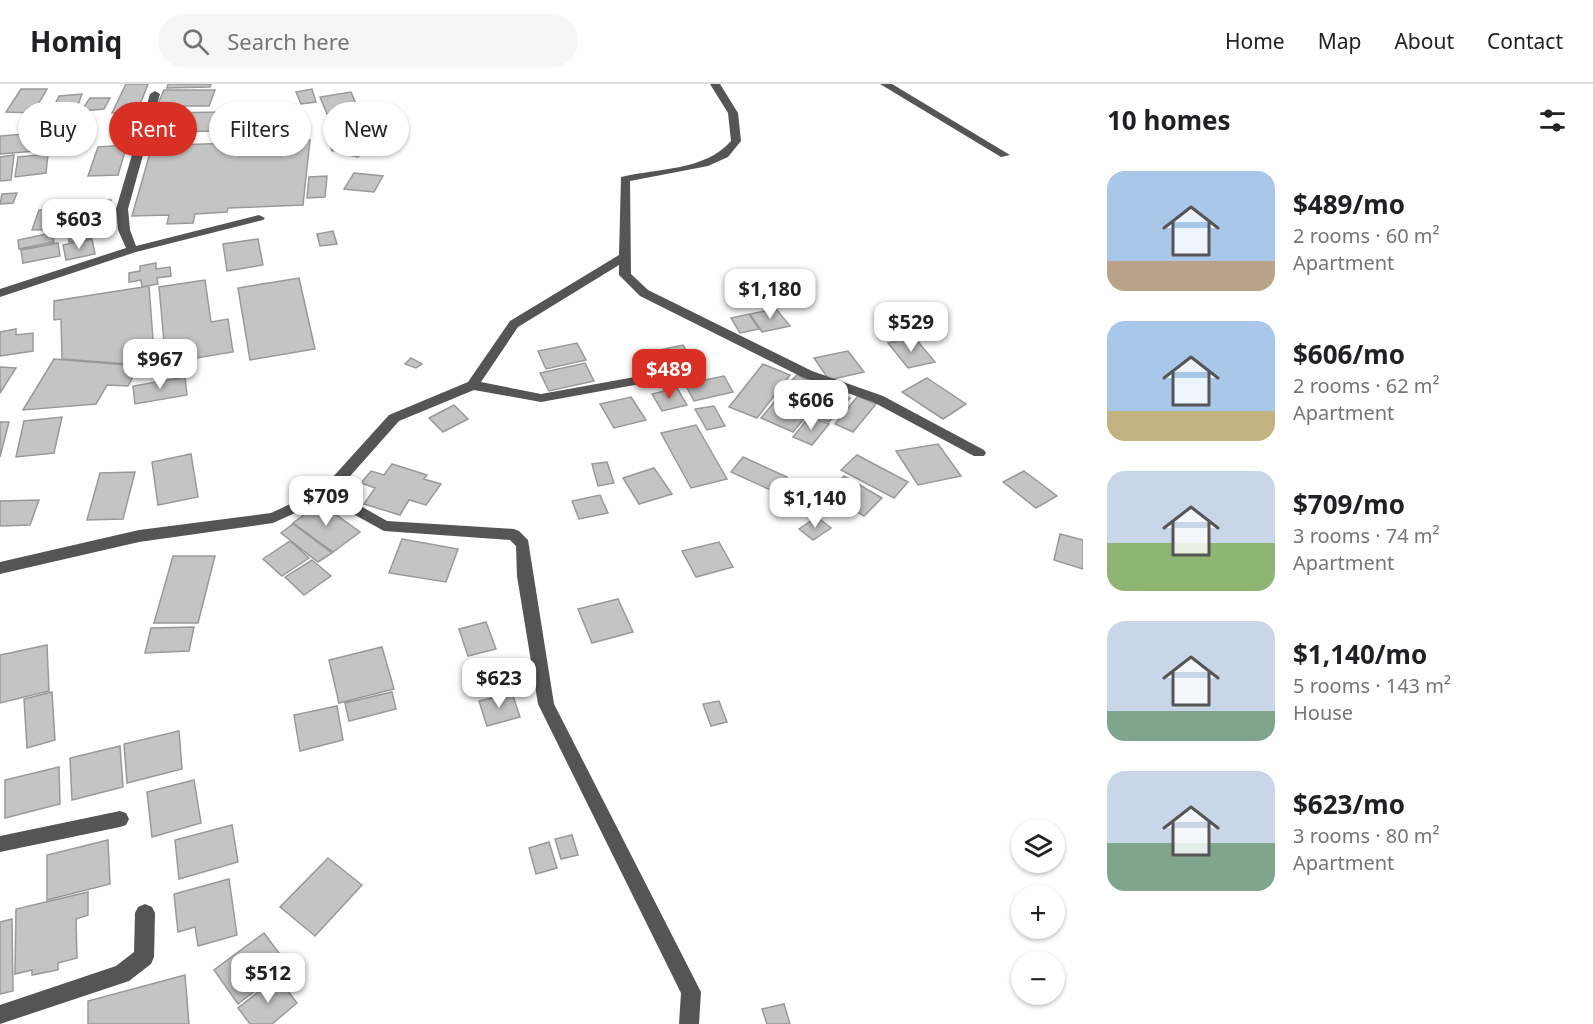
<!DOCTYPE html>
<html lang="en">
<head>
<meta charset="utf-8">
<style>
  :root { --surface:#fff; --page:#f6f6f6; --text:#202124; --muted:#757577; --line:#e0e0e0; --accent:#d93025 }
  body { margin:0; font-family:"Noto Sans",sans-serif; background:var(--page); color:var(--text); height:100vh; display:flex; flex-direction:column; font-size:22px; white-space:nowrap }
  * { box-sizing:border-box; margin:0 }
  p { font-size:20px; color:var(--muted) }
  .icon { flex:none; width:33px; height:33px; fill:none; stroke:currentColor; stroke-width:2; stroke-linecap:round; stroke-linejoin:round }
  .map { position:relative; flex:1; overflow:hidden }
  .sheet { display:flex; flex-direction:column; background:var(--surface); width:510px }
  .sheet>* { flex:none }
  .banner { position:absolute; left:18px; top:18px; width:570px; height:54px; display:flex; gap:12px }
  .buttons { position:absolute; left:1011px; top:735px; display:grid; gap:12px }
  .buttons a { display:grid; place-items:center; width:54px; height:54px; border-radius:50%; background:var(--surface); box-shadow:0 2px 4px #0004; font-size:30px }
  .price { position:absolute; translate:-50% -51px; padding:0 14px; border-radius:12px; background:#fff; color:#222; font-size:20px; line-height:39px; filter:drop-shadow(0 2px 3px #0008) }
  .price::after { content:''; position:absolute; left:50%; top:36px; width:18px; height:14px; margin-left:-9px; background:inherit; clip-path:polygon(0 0,100% 0,50% 100%) }
  .price.on { background:var(--accent); color:#fff }
  ul { padding:0; list-style:none }
  li { display:flex; align-items:center; gap:18px; height:150px; padding:0 24px }
  li span { display:grid; place-items:center; flex:none; width:168px; height:120px; border-radius:18px; color:#555 }
  li>.icon { margin-inline-start:auto }
  span .icon { width:72px; height:72px; fill:#fffc; stroke-width:1 }
  li b { font-size:26px }
  h2 { display:flex; justify-content:space-between; align-items:center; height:72px; padding:0 24px; font-size:26px }
  .tag { padding:0 21px; border-radius:27px; background:var(--surface); box-shadow:0 2px 4px #0004; font-size:21px; line-height:54px }
  .tag.on { background:var(--accent); color:#fff }
  header { display:flex; align-items:center; gap:36px; box-sizing:border-box; height:84px; padding:0 30px; background:var(--surface); border-bottom:2px solid var(--line) }
  header strong { font-size:28px }
  nav { display:flex; gap:33px; margin-inline-start:auto; font-size:21px }
  .search { width:420px; height:54px; background:var(--page); display:flex; align-items:center; gap:15px; box-sizing:border-box; padding:0 21px; border-radius:33px; color:var(--muted); font-size:22px }
  main { display:flex; flex:1; min-height:0 }
  .map>svg:first-child { display:block }
</style>
</head>
<body>
<header>
<strong>Homiq</strong>
<div class="search"><svg class="icon" aria-label="search" viewBox="0 0 24 24"><circle cx="10" cy="10" r="6"/><path d="M15 15l6 6"/></svg>Search here</div>
<nav><a>Home</a><a>Map</a><a>About</a><a>Contact</a></nav>
</header>
<main>
<div class="map">
<svg width="1083" height="940" viewBox="0 0 1083 940">
  <rect width="100%" height="100%" fill="#fff"/>
  <!-- building -->
  <path fill="#c4c4c4" stroke="#999" stroke-width="1.5" d="M126 0H148L138 26 112 29Z
    M168 0H211L210 3 167 4Z
    M21 5H47L33 29 6 28Z
    M312 5 316 18 301 20 296 8Z
    M164 6H215L209 22H157Z
    M351 8 358 25 327 30 320 13Z
    M82 10 71 40 45 41 59 12Z
    M90 14H110L104 25 81 27Z
    M272 19 271 33 237 35 239 20Z
    M361 26 366 37 340 41 335 30Z
    M226 28 220 47 148 48 156 29Z
    M140 30 130 43 111 41 114 33Z
    M242 37 267 41 255 54 231 50Z
    M89 45 85 63 0 70V52Z
    M350 51 354 64 332 67 328 54Z
    M310 56 303 121 228 124 227 128 195 130 193 139 167 140 169 131 132 132 152 62Z
    M127 61 118 91 88 92 98 63Z
    M359 62 368 64 358 73 349 71Z
    M48 70 46 89 15 93 18 73Z
    M14 71 11 96 0 97V73Z
    M354 89 383 92 374 108 344 105Z
    M327 92 325 113 307 114 309 93Z
    M17 109 13 119 0 120 2 110Z
    M111 116 104 140 68 141 77 117Z
    M64 125 58 145 32 146 39 126Z
    M97 145 99 152 69 158 68 150Z
    M333 147 337 160 320 162 317 150Z
    M52 149 54 158 19 165 18 156Z
    M92 155 95 170 66 176 63 161Z
    M258 155 263 181 227 187 223 160Z
    M58 159 60 172 23 179 21 166Z
    M156 179V185L170 183 171 192 157 194 158 200 142 203 141 196 129 198V189L140 187V182Z
    M299 194 315 265 250 276 238 204Z
    M205 196 211 238 228 235 233 268 166 279 159 203Z
    M149 202 155 282 62 275 61 235 54 236V217Z
    M776 225 790 242 762 248 750 230Z
    M749 230 759 245 740 249 731 234Z
    M16 245V251L33 249V267L0 272V248Z
    M914 253 935 278 908 284 888 259Z
    M577 259 586 276 546 285 538 267Z
    M683 261 693 277 650 286 640 270Z
    M848 267 864 288 829 296 814 274Z
    M411 274 422 280 416 284 405 280Z
    M54 275 139 282 128 302 107 301 96 320 23 326Z
    M585 279 594 297 549 307 540 289Z
    M763 280 790 291 757 334 729 323Z
    M0 283 16 284 0 309Z
    M797 291 850 314 829 338 775 314Z
    M724 292 733 308 694 317 685 300Z
    M185 293 187 311 135 320 133 302Z
    M927 294 966 320 943 335 902 308Z
    M677 304 687 321 662 327 652 310Z
    M858 312 876 320 853 348 835 340Z
    M631 313 646 336 614 344 600 320Z
    M776 316 808 330 793 348 761 334Z
    M454 321 468 335 443 348 429 334Z
    M714 322 725 342 707 346 695 325Z
    M810 332 829 340 812 361 793 353Z
    M62 333 54 369 16 373 24 337Z
    M0 338H9L0 373Z
    M696 341 727 395 691 404 661 349Z
    M938 360 961 392 918 401 896 367Z
    M191 370 198 413 158 421 152 378Z
    M857 371 908 398 894 414 841 386Z
    M743 373 787 393 775 408 731 388Z
    M607 378 614 399 598 402 592 380Z
    M392 380 427 391 424 395 441 400 426 421 409 416 400 431 364 420 375 404 361 399 371 387 384 391Z
    M654 384 672 410 639 420 623 394Z
    M1024 387 1057 412 1036 424 1003 398Z
    M135 388 123 435 87 436 100 389Z
    M844 392 882 414 864 432 826 410Z
    M796 401 817 413 798 430 778 417Z
    M600 411 608 429 579 435 572 417Z
    M39 416 30 441 0 442V417Z
    M320 419 360 448 333 468 293 439Z
    M817 433 831 444 813 456 799 445Z
    M293 440 332 469 318 478 281 449Z
    M1060 450 1083 456V485L1054 476Z
    M402 455 458 465 446 498 389 489Z
    M290 457 309 474 282 492 263 475Z
    M719 458 733 483 696 493 682 467Z
    M173 472H215L198 539H154Z
    M312 476 331 492 304 511 285 493Z
    M618 515 633 548 592 559 578 525Z
    M486 538 496 565 468 572 459 545Z
    M194 543 189 567 145 569 151 544Z
    M47 561 49 607 0 619V571Z
    M382 563 394 605 339 619 329 576Z
    M52 608 55 656 27 664 24 615Z
    M392 608 396 625 349 637 345 619Z
    M512 609 520 633 487 642 479 617Z
    M719 617 727 638 711 642 703 620Z
    M337 622 343 656 300 667 294 631Z
    M179 647 182 685 127 699 124 660Z
    M120 662 123 703 72 716 70 674Z
    M59 683 60 720 5 734V696Z
    M194 696 201 739 152 753 147 708Z
    M232 741 238 778 179 795 175 756Z
    M572 751 578 771 561 775 555 755Z
    M108 756 110 800 47 816V771Z
    M549 758 557 784 536 790 529 764Z
    M328 774 362 801 315 852 280 823Z
    M229 795 237 851 198 862 195 843 178 848 174 810Z
    M88 808V831L76 835 77 874 58 879V886L32 891V886L15 890 16 825Z
    M12 835 13 907 0 910V838Z
    M264 849 288 881 238 920 214 886Z
    M185 891 189 940H88V917Z
    M277 893 297 919 272 940H250L238 924Z
    M784 920 790 940H767L762 925Z"/>
  <g fill="none" stroke-linecap="round" stroke-linejoin="round">
    <!-- minor -->
    <path fill="#555" fill-rule="evenodd" d="M710 0H720L738 29 741 57 728 73 708 82 630 97 631 190 648 206 812 287 883 312 984 366 986 369 984 372H974L873 318 802 293 640 212 619 191V181L518 243 481 298 541 310 679 285 685 289 684 292 541 318 474 306 399 337 336 408 387 437 514 445 519 447 528 456 554 620 701 908 699 940H679L681 909 538 620 517 492 516 462 510 456 384 447 326 415 273 439 139 458 0 490V478L139 446 271 429 322 405 389 331 468 298 510 237 619 171 621 93C658 84 705 87 731 57L728 29Z
      M880 0H892L1010 71 1001 73Z
      M155 7 160 10 128 125 130 146 136 162 259 131 265 134 263 136 136 168 0 213V205L126 164 118 146 116 125 150 10Z
      M120 727 126 729 129 735 126 741 120 743 0 768V752Z
      M145 820 152 823 155 829 154 873 151 880 129 897 0 940V921L116 882 134 868 135 829 138 823Z"/>
  </g>
</svg>
<div class="buttons">
<a><svg class="icon" aria-label="layers" viewBox="0 0 24 24"><path d="M12 4l9 5-9 5-9-5zM3 14l9 5 9-5"/></svg></a>
<a>+</a>
<a>−</a>
</div>
<b class="price" style="left:79px;top:166px">$603</b>
<b class="price" style="left:770px;top:236px">$1,180</b>
<b class="price" style="left:911px;top:269px">$529</b>
<b class="price" style="left:160px;top:306px">$967</b>
<b class="price on" style="left:669px;top:316px">$489</b>
<b class="price" style="left:811px;top:347px">$606</b>
<b class="price" style="left:326px;top:443px">$709</b>
<b class="price" style="left:815px;top:445px">$1,140</b>
<b class="price" style="left:499px;top:625px">$623</b>
<b class="price" style="left:268px;top:920px">$512</b>
<div class="banner">
<a class="tag">Buy</a>
<a class="tag on">Rent</a>
<a class="tag">Filters</a>
<a class="tag">New</a>
</div>
</div>
<section class="sheet">
<h2>10 homes<svg class="icon" aria-label="filters" viewBox="0 0 24 24"><path d="M4 7h16M4 17h16"/><circle cx="9" cy="7" r="2"/><circle cx="15" cy="17" r="2"/></svg></h2>
<ul>
<li><span style="background:linear-gradient(#a9c7e8 75%,#b9a48a 0)"><svg class="icon" aria-label="home" viewBox="0 0 24 24"><path d="M3 11l9-7 9 7M6 9v11h12V9"/></svg></span><div><b>$489/mo</b><p>2 rooms · 60 m²</p><p>Apartment</p></div></li>
<li><span style="background:linear-gradient(#a9c7e8 75%,#c2b280 0)"><svg class="icon" aria-label="home" viewBox="0 0 24 24"><path d="M3 11l9-7 9 7M6 9v11h12V9"/></svg></span><div><b>$606/mo</b><p>2 rooms · 62 m²</p><p>Apartment</p></div></li>
<li><span style="background:linear-gradient(#c9d6e8 60%,#8fb573 0)"><svg class="icon" aria-label="home" viewBox="0 0 24 24"><path d="M3 11l9-7 9 7M6 9v11h12V9"/></svg></span><div><b>$709/mo</b><p>3 rooms · 74 m²</p><p>Apartment</p></div></li>
<li><span style="background:linear-gradient(#c9d6e8 75%,#7fa58c 0)"><svg class="icon" aria-label="home" viewBox="0 0 24 24"><path d="M3 11l9-7 9 7M6 9v11h12V9"/></svg></span><div><b>$1,140/mo</b><p>5 rooms · 143 m²</p><p>House</p></div></li>
<li><span style="background:linear-gradient(#c9d6e8 60%,#7fa58c 0)"><svg class="icon" aria-label="home" viewBox="0 0 24 24"><path d="M3 11l9-7 9 7M6 9v11h12V9"/></svg></span><div><b>$623/mo</b><p>3 rooms · 80 m²</p><p>Apartment</p></div></li>
</ul>
</section>
</main>
</body>
</html>
